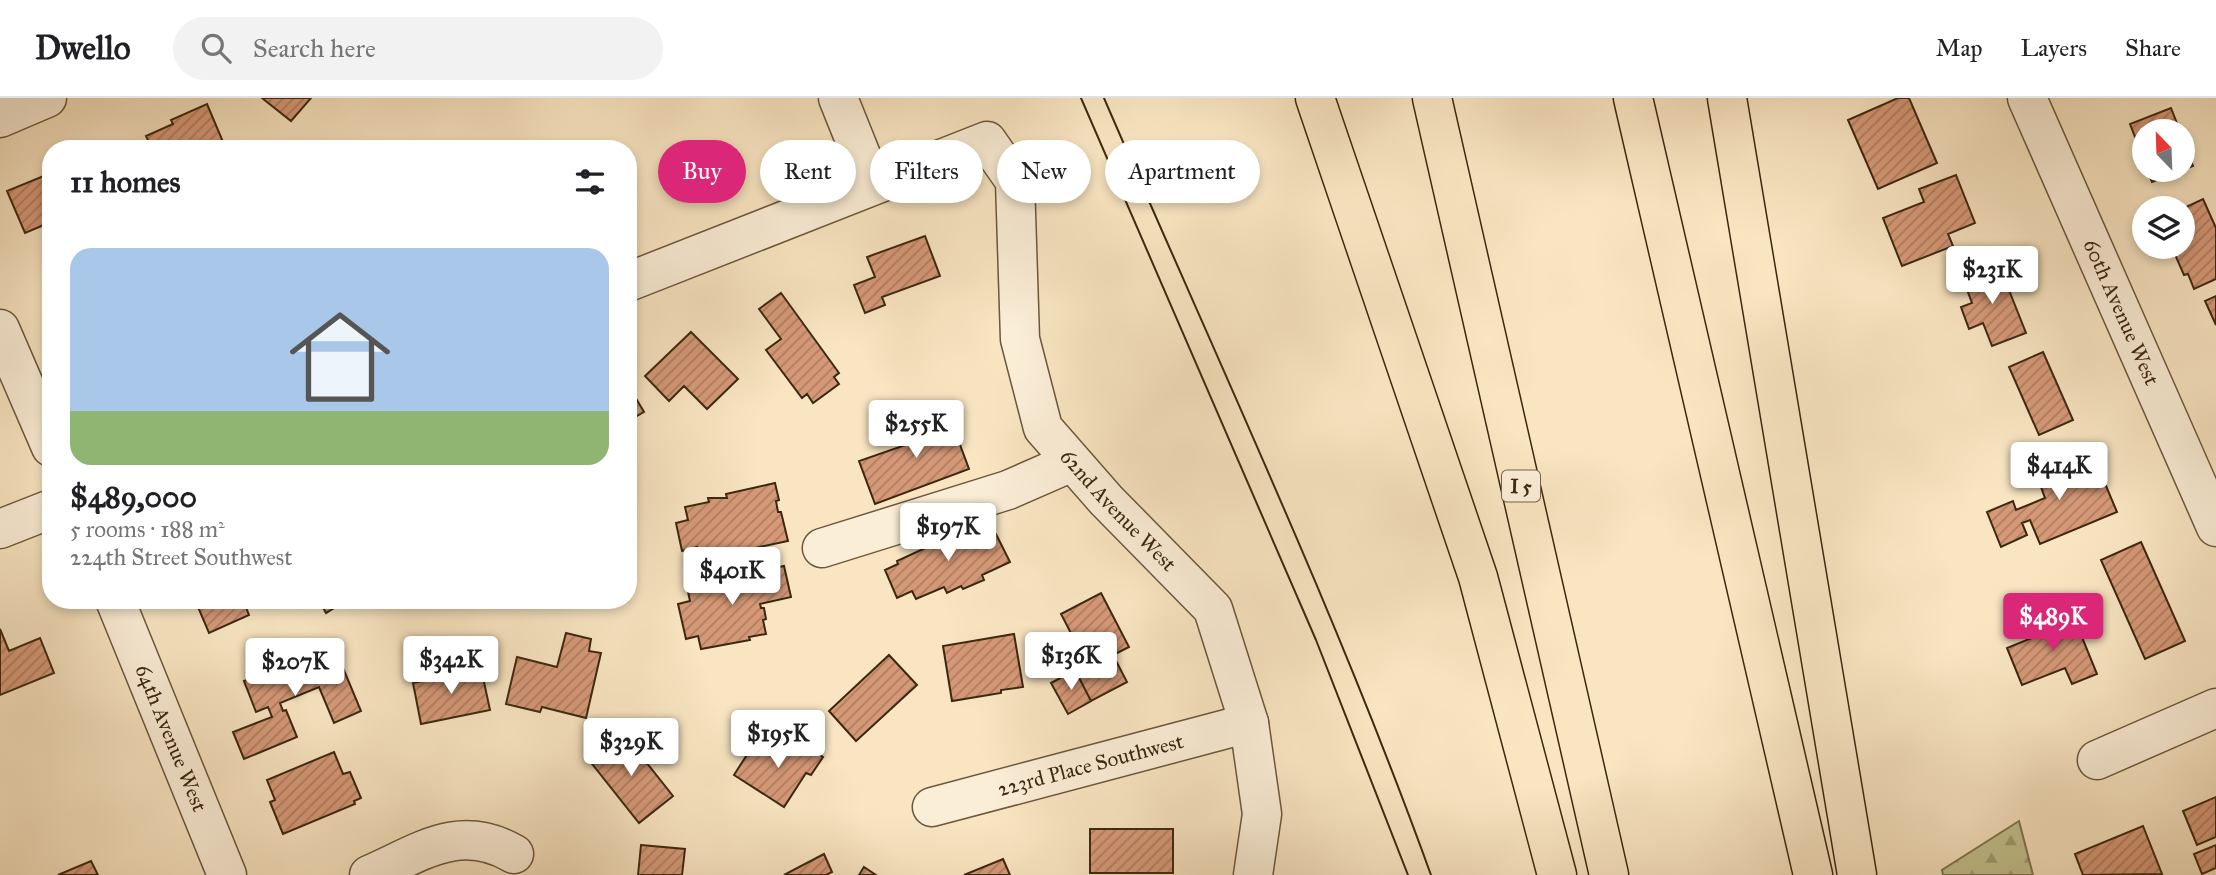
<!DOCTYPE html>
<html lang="en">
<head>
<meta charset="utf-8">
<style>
  :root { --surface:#fff; --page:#f2f2f2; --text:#202124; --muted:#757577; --line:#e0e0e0; --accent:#db2777 }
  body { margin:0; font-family:"IM FELL Great Primer",serif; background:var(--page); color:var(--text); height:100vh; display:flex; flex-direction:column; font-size:26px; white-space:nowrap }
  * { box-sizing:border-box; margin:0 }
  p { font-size:23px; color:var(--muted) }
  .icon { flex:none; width:38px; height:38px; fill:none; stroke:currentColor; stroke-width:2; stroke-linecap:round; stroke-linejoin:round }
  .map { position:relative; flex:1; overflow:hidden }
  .panel { position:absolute; left:42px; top:42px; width:595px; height:469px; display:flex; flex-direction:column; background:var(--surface); border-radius:28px; box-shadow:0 4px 10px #0003 }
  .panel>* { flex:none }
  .top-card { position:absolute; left:658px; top:42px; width:665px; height:63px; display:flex; gap:14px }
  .needle { width:46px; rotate:337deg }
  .controls { position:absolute; left:2132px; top:21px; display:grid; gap:14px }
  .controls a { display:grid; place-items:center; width:63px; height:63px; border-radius:50%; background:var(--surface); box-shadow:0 4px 10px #0003; font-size:35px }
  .price { position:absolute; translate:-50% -60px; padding:0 16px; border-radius:7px; background:#fff; color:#222; font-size:23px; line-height:46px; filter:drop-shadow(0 2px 4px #0008) }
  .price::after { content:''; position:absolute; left:50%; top:42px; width:21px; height:16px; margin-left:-10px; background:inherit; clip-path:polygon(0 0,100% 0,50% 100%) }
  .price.selected { background:var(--accent); color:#fff }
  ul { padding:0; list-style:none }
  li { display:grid; align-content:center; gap:14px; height:371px; padding:0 28px }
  li span { display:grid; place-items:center; height:217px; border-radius:21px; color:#555 }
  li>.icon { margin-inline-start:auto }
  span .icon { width:126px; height:126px; fill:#fffc; stroke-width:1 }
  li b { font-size:30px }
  h2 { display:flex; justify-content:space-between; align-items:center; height:84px; padding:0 28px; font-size:30px }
  .pill { padding:0 24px; border-radius:32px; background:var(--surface); box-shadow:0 4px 10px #0003; font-size:24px; line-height:63px }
  .pill.selected { background:var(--accent); color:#fff }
  header { display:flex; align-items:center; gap:42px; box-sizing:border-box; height:98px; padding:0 35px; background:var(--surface); border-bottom:2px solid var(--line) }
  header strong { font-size:33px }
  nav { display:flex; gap:38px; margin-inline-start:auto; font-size:24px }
  .search { width:490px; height:63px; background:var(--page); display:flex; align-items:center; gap:18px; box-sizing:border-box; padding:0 24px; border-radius:38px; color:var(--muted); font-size:26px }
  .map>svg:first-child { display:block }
</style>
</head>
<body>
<header>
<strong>Dwello</strong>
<div class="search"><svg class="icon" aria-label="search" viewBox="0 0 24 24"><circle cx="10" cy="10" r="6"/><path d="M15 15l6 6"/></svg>Search here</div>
<nav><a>Map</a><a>Layers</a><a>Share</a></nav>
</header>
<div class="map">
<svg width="2216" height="777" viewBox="0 0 2216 777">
  <defs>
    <pattern id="forest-firs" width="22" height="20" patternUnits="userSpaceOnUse" patternTransform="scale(1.75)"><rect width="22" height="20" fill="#c3c390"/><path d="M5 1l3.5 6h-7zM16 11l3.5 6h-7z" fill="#a09e74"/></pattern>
    <pattern id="building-hatch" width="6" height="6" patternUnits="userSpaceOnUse" patternTransform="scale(1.75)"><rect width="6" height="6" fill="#d69978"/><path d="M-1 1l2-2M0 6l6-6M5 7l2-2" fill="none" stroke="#af7d61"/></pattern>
  </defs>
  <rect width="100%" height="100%" fill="#f9e5c2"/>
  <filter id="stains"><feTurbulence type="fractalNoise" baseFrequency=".00286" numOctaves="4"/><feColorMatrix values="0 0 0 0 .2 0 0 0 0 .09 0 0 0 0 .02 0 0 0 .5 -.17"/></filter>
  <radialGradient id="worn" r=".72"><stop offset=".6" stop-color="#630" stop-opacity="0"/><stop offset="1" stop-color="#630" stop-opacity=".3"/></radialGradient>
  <!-- forest -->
  <path fill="url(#forest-firs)" stroke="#807650" stroke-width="2" d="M2019 723 2033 777H1943L1942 772Z"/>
  <!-- building -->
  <path fill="url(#building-hatch)" stroke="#3c280f" stroke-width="2" d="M262 0H311L291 23Z
    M1898 0H1909L1937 65 1878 91 1848 22Z
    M207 6 226 51H152L146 38 173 26 171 22Z
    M2171 10 2180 33H2144V62L2130 26Z
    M2182 40 2193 68 2152 84 2147 72H2182Z
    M51 75V124L25 135 7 93Z
    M1956 77 1975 125 1948 136 1953 148 1902 168 1883 120 1924 104 1919 91Z
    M2203 101 2216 130V181L2194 191 2188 176 2184 177 2173 152 2177 151 2176 149H2182V111Z
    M925 138 940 178 882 199 885 207 865 215 854 187 875 179 867 159Z
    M1999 167 2026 235 1992 248 1983 225 1969 231 1961 209 1972 205 1963 181Z
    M781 195 839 275 834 279 839 286 813 305 807 296 802 300 766 252 781 241 759 211Z
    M2216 198V227L2205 203Z
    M691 234 738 281 707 311 684 288 669 303 645 278Z
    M2043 254 2073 322 2039 337 2009 269Z
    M628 287 644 314 628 323Z
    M947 312 969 371 875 406 859 363 920 342 913 323Z
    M2088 345 2117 414 2040 446 2030 422 2022 425 2027 437 2001 449 1987 414 2013 403 2016 412 2045 400 2041 389 2064 380 2054 359Z
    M775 385 779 402 776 403 778 414H781L788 443 755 450V454L700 463 697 449 682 453 676 425 688 422 685 409 709 404 708 400H727L726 396Z
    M967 419 979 444 996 436 1010 464 982 477 984 482 963 491 961 488 947 495 944 489 916 501 912 493 897 500 885 472 898 466 897 463 947 440 943 431Z
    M2141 444 2185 543 2145 561 2101 462Z
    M784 468 791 499 760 506 761 510H764L766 521 763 522 766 536 749 539 750 542 701 551 698 538 686 541 678 506 690 503 687 489 704 483 705 486 720 482 719 479 739 475V477Z
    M1101 495 1129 549 1113 557 1127 584 1091 603 1075 572 1087 566 1061 516Z
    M195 502H243L249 517 209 535Z
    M319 502H347L326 515Z
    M2055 516 2060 529 2075 522 2097 576 2072 586 2065 570 2022 587 2007 550 2039 537 2034 524Z
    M0 531 9 553 40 540 54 575 0 597Z
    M566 535 591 541 589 553 601 555 586 620 542 609 540 614 506 606 517 559 557 569Z
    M1014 536 1023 589 1001 592V595L952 603 943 548Z
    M333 546 361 613 334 625 319 589 280 605 283 613 286 612 297 639 244 661 233 634 272 619 268 609 256 614 244 583Z
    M889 557 917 587 856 643 829 613Z
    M481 570 490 612 421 626 413 585Z
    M1075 572 1091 603 1068 616 1051 585Z
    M623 635 673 698 639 725 589 662Z
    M757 641 785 658 795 641 823 659 811 677 806 675 784 709 734 677Z
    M334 654 343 676 350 674 361 700 354 703 355 706 283 736 270 704 275 702 267 682Z
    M2216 699V739L2197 747 2183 713Z
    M2143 728 2162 776 2083 777 2075 756Z
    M1090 731H1173V775H1090Z
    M641 747 685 751 682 777H638Z
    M2216 747V770L2202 776 2194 756Z
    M824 756 832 774 826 777H784Z
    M1003 761 1010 777H964Z
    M91 763 98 777H58Z
    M864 769 876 777H859Z"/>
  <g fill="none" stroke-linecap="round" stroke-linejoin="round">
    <!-- minor casing -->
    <g stroke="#6b573c" stroke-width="41">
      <g id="minor">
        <path d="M838 0 873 87"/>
        <path id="s1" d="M2027 0 2216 429"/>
        <path d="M0 20 47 0"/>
        <path id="s2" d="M628 184 987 43 1015 83 1020 241 1043 330 1106 402 1213 511 1249 625 1262 716 1253 777"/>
        <path d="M0 231 51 349"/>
        <path d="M0 431 51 411"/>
        <path d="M822 450 1008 392 1072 364"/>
        <path id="s3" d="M115 502 227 777"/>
        <path d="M2097 662 2216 610"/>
        <path id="s4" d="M932 709 1249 625"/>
        <path d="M369 777C420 755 459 724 514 756"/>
      </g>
    </g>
    <!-- highway casing -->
    <g stroke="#3c280f" stroke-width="41">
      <path id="highway" d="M1315 0 1478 479 1557 777
        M1432 0 1609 777
        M1633 0 1813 777
        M1727 0 1857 777"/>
    </g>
    <!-- minor -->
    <use href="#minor" stroke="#fbeed7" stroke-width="38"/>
    <!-- highway -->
    <use href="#highway" stroke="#f9e5c2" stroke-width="38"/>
    <!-- tram -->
    <path stroke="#3c280f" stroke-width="2" d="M1081 0 1316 542 1408 777
      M1104 0C1215 257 1336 514 1431 777"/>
  </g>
  <g text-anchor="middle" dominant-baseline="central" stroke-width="6" stroke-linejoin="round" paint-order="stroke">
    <!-- shield labels -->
    <rect fill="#fbeed7" stroke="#75634b" stroke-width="2" x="1502" y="372.5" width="38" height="31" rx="5"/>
    <g font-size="19" font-weight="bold" fill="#3c280f">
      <text x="1521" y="388">I 5</text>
    </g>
    <!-- street labels -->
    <g font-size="21" fill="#3c280f" stroke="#fbeed7">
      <text stroke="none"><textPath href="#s1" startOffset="234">60th Avenue West</textPath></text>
      <text stroke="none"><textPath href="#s2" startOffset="796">62nd Avenue West</textPath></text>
      <text stroke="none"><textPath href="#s3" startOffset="149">64th Avenue West</textPath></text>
      <text stroke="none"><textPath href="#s4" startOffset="164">223rd Place Southwest</textPath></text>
    </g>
  </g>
  <rect width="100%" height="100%" filter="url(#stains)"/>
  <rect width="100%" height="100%" fill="url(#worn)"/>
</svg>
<div class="controls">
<a><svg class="needle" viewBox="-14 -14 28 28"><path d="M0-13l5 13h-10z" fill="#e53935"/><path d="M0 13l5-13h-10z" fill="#757577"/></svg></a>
<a><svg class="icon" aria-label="layers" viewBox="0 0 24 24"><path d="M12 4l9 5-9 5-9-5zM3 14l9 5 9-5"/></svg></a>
</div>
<b class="price" style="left:1992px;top:208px">$231K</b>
<b class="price" style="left:916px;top:362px">$255K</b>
<b class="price" style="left:2059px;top:404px">$414K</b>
<b class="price" style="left:948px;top:465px">$197K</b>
<b class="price" style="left:732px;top:509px">$401K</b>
<b class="price selected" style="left:2053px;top:555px">$489K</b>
<b class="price" style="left:1071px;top:594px">$136K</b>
<b class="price" style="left:451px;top:598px">$342K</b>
<b class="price" style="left:295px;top:600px">$207K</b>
<b class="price" style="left:778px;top:672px">$195K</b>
<b class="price" style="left:631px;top:680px">$329K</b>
<div class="top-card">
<a class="pill selected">Buy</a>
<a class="pill">Rent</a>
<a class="pill">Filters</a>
<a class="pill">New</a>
<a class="pill">Apartment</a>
</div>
<section class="panel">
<h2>11 homes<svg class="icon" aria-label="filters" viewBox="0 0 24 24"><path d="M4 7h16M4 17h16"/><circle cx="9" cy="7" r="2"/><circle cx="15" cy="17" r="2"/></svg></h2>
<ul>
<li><span style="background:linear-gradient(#a9c7e8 75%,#8fb573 0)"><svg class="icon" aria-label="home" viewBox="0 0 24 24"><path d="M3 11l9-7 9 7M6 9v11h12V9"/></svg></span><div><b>$489,000</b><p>5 rooms · 188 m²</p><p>224th Street Southwest</p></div></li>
</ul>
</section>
</div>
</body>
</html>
